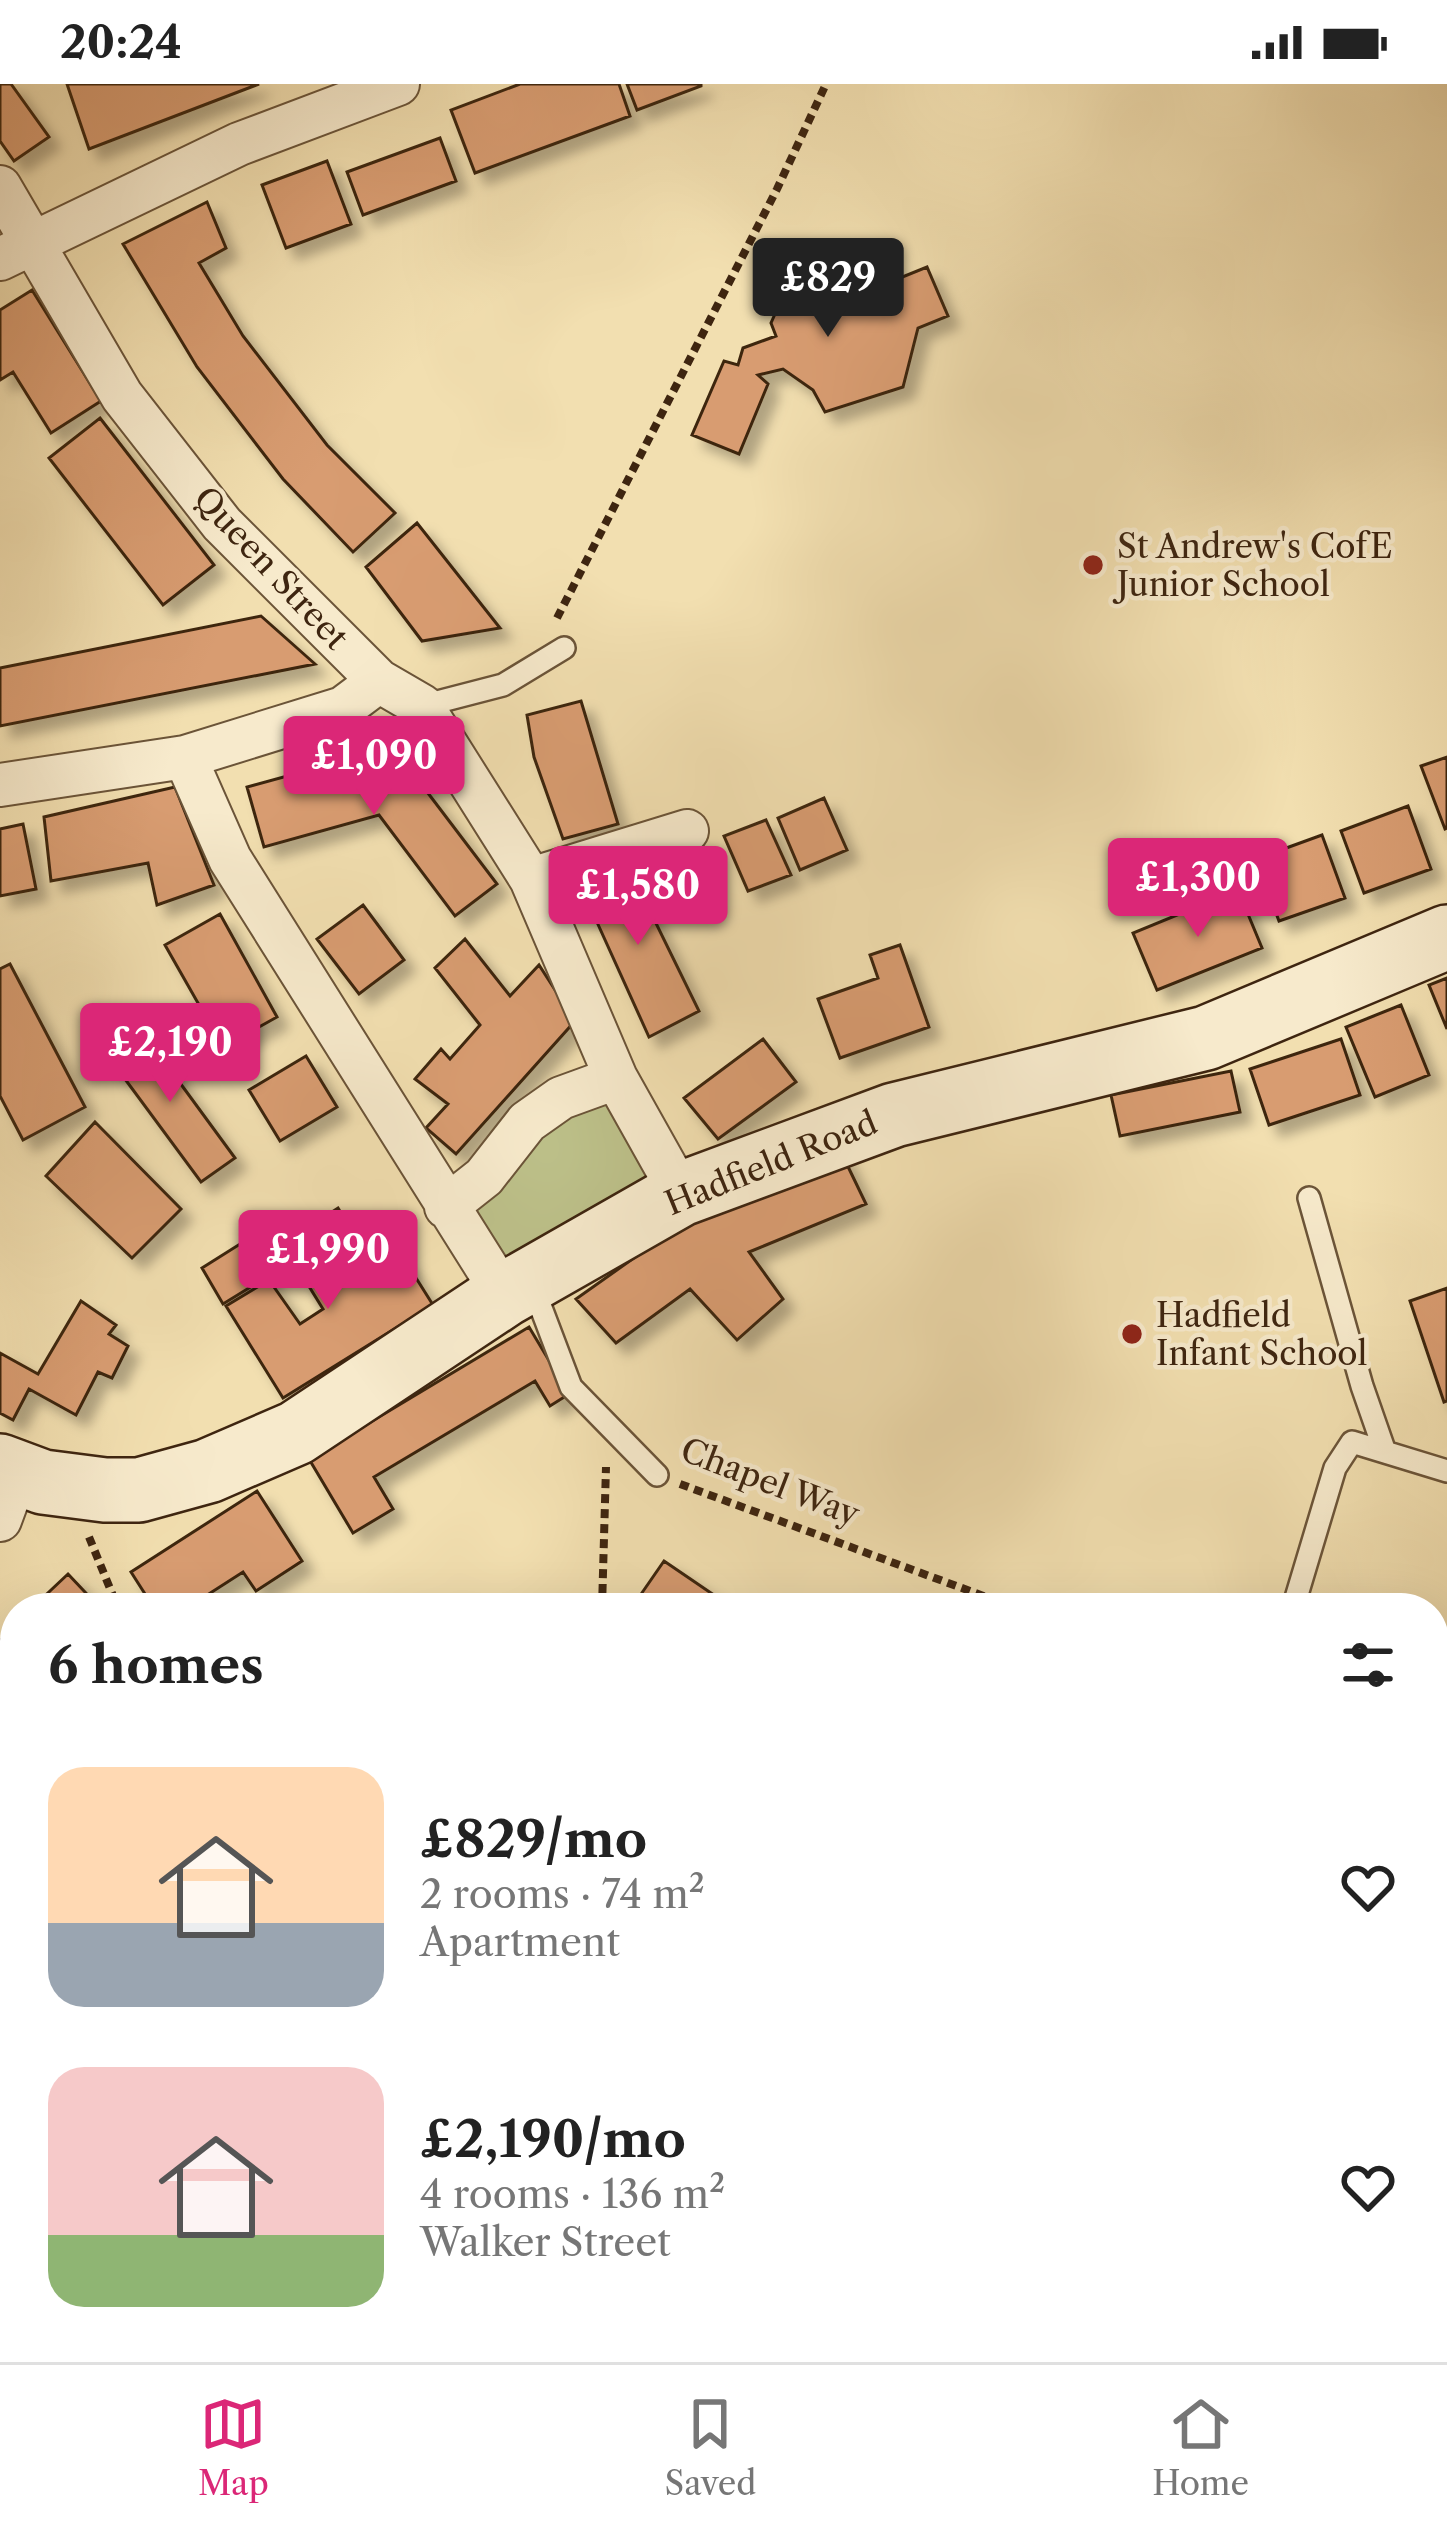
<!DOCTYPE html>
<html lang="en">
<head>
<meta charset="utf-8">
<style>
  :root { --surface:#fff; --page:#f6f6f6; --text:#222; --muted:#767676; --line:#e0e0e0; --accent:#db2777 }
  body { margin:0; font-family:"Libre Caslon Text",serif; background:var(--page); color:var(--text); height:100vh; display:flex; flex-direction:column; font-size:45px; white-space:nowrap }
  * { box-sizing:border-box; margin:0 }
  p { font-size:39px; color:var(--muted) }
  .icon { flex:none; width:66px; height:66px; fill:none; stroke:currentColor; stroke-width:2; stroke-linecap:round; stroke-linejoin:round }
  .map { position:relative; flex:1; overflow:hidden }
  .sheet { position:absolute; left:0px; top:1509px; width:1449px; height:771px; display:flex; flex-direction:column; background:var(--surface); border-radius:48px 48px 0 0; box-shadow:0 12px 48px #0002 }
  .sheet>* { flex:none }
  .price { position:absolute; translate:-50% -102px; padding:0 27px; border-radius:12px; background:var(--accent); color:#fff; font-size:39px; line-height:78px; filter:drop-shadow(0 3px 6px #0008) }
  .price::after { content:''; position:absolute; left:50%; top:72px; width:36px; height:27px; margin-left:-18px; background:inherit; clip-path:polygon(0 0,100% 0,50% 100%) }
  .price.current { background:#222; color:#fff }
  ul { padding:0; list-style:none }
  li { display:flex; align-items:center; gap:36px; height:300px; padding:0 48px }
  li span { display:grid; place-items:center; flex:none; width:336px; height:240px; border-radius:36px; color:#555 }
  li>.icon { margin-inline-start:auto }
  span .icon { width:144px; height:144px; fill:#fffc; stroke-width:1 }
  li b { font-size:51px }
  h2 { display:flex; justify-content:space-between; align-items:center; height:144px; padding:0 48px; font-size:51px }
  .status { display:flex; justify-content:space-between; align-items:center; height:84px; padding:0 60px; background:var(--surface); direction:ltr }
  .status svg { height:33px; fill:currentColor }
  .tabs { display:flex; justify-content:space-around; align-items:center; height:168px; border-top:3px solid var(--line); background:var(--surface); font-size:33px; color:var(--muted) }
  .tabs a { display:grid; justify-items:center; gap:6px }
  .tabs .current { color:var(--accent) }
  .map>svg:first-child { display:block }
</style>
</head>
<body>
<div class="status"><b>20:24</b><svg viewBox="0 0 49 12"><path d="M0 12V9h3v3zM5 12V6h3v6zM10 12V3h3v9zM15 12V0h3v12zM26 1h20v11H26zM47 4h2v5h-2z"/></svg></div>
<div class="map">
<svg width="1447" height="2278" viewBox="0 0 1447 2278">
  <defs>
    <filter id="shadow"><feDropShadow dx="11" dy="11" stdDeviation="6" flood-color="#0004"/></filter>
  </defs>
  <rect width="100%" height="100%" fill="#f2dfb0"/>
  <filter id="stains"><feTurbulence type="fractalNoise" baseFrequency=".00167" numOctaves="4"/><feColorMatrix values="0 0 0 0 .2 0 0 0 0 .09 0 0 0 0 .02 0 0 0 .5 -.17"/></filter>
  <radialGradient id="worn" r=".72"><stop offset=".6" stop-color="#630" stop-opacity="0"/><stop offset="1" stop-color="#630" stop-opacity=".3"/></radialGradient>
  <!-- park -->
  <path fill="#bdc18a" stroke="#7e734d" stroke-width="3" d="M609 1009 666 1108 511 1195 464 1126 530 1055Z"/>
  <!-- building -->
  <path fill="#d89c71" stroke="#3e2510" stroke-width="3" filter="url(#shadow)" d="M0 0H11L49 53 14 77 0 57Z
    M67 0H259L89 65Z
    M520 0H619L630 32 475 89 451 26Z
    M627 0H701V2L637 26Z
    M440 54 456 97 363 131 347 88Z
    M327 77 351 140 286 164 262 101Z
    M207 118 226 164 199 179 243 252 327 361 395 429 353 468 283 395 197 283 123 160Z
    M854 157 900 194 927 183 948 232 918 244 903 303 825 328 813 306 783 285 758 291 768 300 739 370 692 351 724 277 738 281 743 264 776 252 771 239 783 212 804 203 796 179Z
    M32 206 101 317 51 349 13 288 0 296V226Z
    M100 334 214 481 163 521 49 374Z
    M417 439 500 544 422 557 366 483Z
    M261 532 315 580 0 642V584Z
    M581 617 618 740 563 755 534 673 527 631Z
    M393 663 497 800 455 832 379 731 264 763 247 703Z
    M1447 673V744L1445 745 1421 682Z
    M175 703 214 801 157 821 148 779 51 797 44 733Z
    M824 714 847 766 800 786 778 734Z
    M1408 722 1431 785 1364 809 1341 747Z
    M766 736 791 791 748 807 724 752Z
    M23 740 36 805 0 812V745Z
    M1322 751 1345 814 1279 837 1256 775Z
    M626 778 699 927 649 953 577 794Z
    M1238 806 1262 864 1157 906 1133 849Z
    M363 821 404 876 359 910 317 855Z
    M220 830 277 933 223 963 165 861Z
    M465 855 510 912 539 881 575 937 456 1070 426 1044 448 1020 415 995 441 965 450 975 480 941 435 884Z
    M900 861 929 943 840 974 818 915 878 894 870 871Z
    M10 880 85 1023 23 1056 0 1012V885Z
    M1447 894V945L1429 901Z
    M1401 921 1429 991 1375 1013 1346 943Z
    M139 943 235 1074 201 1098 105 968Z
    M763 955 796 998 718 1055 684 1014Z
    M1341 955 1360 1011 1269 1041 1250 985Z
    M306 972 337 1023 280 1057 249 1006Z
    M1231 987 1240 1028 1120 1052 1111 1011Z
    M95 1038 181 1125 132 1174 46 1092Z
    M841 1068 866 1120 749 1168 783 1215 737 1256 690 1205 616 1259 576 1215 696 1130Z
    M338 1124 380 1193 406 1178 433 1221 283 1314 226 1222 269 1196 300 1240 323 1225 302 1191 338 1173 318 1137Z
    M248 1155 270 1191 223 1220 202 1184Z
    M1447 1204V1317L1444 1318 1410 1217Z
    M81 1217 116 1241 109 1250 128 1262 112 1294 98 1288 76 1331 29 1305 13 1336 0 1329V1269L38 1290Z
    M529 1243 569 1310 550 1322 535 1297 374 1393 393 1425 353 1449 309 1375Z
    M257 1407 302 1477 256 1507 243 1488 187 1524H154L131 1488Z
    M664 1477 733 1524H649L637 1516Z
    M68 1490 100 1524H32Z
    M15 1541V1572L0 1557Z
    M0 1731 15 1744V1825L0 1811Z
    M0 2008 15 2022V2132L0 2117Z
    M1447 2159V2224L1434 2234V2169Z
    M153 2265H206L193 2278H166Z
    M240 2265H267L279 2278H226Z
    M585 2265H670L689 2278H604Z"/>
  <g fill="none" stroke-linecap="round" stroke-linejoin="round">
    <!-- lane casing -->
    <g stroke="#6b5438" stroke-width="26">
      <path id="lane" d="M422 622 503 601 564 564
        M1309 1114 1362 1302 1385 1368
        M532 1200 571 1303 657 1391
        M1293 1524 1335 1384 1352 1358 1447 1387"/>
    </g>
    <!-- street casing -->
    <g stroke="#6b5438" stroke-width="46">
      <path id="street" d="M0 103 122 312 222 440 379 597 422 622 531 795 616 994 681 1110
        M0 175 239 60 398 0
        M185 673 230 775 504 1211
        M0 701 185 673 343 624 379 597
        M531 795 687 747
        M446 1123 484 1093 527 1038 561 1014 616 994
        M0 1436 17 1390
        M1434 1663 1447 1626
        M0 1693 15 1706
        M1434 1835 1447 1840
        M0 2206 15 2223
        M53 2265 65 2278
        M732 2265 738 2278"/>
    </g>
    <!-- secondary casing -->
    <g stroke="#3e2510" stroke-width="68">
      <path id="secondary" d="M0 1382 43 1398 105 1406H139L208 1387 296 1349 504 1211 681 1110 894 1031 1206 954 1447 853"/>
    </g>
    <!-- path -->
    <path stroke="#3e2510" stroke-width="8" stroke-dasharray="9 6" stroke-linecap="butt" d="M557 534 777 105 826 0
      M680 1400 1016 1524
      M89 1453 118 1524
      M602 1524 606 1383
      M1308 2265 1318 2278"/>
    <!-- lane -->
    <use href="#lane" stroke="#f7eacc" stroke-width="21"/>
    <!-- street -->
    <use href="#street" stroke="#f7eacc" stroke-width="42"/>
    <!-- secondary -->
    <use href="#secondary" stroke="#f7eacc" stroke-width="63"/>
  </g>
  <!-- markers -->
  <g fill="#8f2418" stroke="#f7eacc" stroke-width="4.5">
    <circle cx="1093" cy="481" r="12"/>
    <circle cx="1132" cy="1250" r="12"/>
  </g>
  <g text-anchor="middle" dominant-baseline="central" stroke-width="9" stroke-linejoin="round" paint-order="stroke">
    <!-- poi labels -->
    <g font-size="33" fill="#3e2510" stroke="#f7eacc" text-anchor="start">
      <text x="1117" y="462">St Andrew's CofE<tspan x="1117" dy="38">Junior School</tspan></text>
      <text x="1156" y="1231">Hadfield<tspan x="1156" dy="38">Infant School</tspan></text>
    </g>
    <!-- street labels -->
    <g font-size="33" fill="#3e2510" stroke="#f7eacc">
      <text transform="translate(271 484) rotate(47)">Queen Street</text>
      <text transform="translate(771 1079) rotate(-22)">Hadfield Road</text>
      <text transform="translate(770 1398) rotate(21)">Chapel Way</text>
    </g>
  </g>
  <rect width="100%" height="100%" filter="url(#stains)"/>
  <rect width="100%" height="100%" fill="url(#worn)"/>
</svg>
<b class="price current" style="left:828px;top:256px">£829</b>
<b class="price" style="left:374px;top:734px">£1,090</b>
<b class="price" style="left:1198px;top:856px">£1,300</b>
<b class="price" style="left:638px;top:864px">£1,580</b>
<b class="price" style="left:170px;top:1021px">£2,190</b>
<b class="price" style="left:328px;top:1228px">£1,990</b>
<section class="sheet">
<h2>6 homes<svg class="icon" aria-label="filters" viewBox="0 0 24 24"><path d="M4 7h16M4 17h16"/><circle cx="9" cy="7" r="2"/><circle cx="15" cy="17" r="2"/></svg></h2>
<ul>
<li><span style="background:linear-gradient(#ffd9b3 65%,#9aa5b1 0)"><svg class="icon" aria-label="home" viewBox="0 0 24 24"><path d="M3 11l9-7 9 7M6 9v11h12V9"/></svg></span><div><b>£829/mo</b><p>2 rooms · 74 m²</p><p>Apartment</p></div><svg class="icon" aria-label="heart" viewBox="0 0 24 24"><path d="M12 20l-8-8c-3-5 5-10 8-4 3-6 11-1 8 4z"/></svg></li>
<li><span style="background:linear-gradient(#f6c9c9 70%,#8fb573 0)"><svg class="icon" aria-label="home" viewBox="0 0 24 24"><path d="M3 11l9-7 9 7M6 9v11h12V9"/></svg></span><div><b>£2,190/mo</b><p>4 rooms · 136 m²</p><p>Walker Street</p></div><svg class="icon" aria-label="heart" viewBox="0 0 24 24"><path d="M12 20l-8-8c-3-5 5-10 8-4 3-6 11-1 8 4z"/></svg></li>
</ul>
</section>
</div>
<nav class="tabs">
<a class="current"><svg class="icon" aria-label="map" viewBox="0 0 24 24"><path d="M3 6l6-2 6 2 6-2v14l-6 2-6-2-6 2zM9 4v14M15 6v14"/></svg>Map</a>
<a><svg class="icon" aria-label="saved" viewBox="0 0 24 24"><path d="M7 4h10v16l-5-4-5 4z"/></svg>Saved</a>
<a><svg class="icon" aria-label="home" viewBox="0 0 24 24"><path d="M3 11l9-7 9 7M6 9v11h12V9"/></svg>Home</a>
</nav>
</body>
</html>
